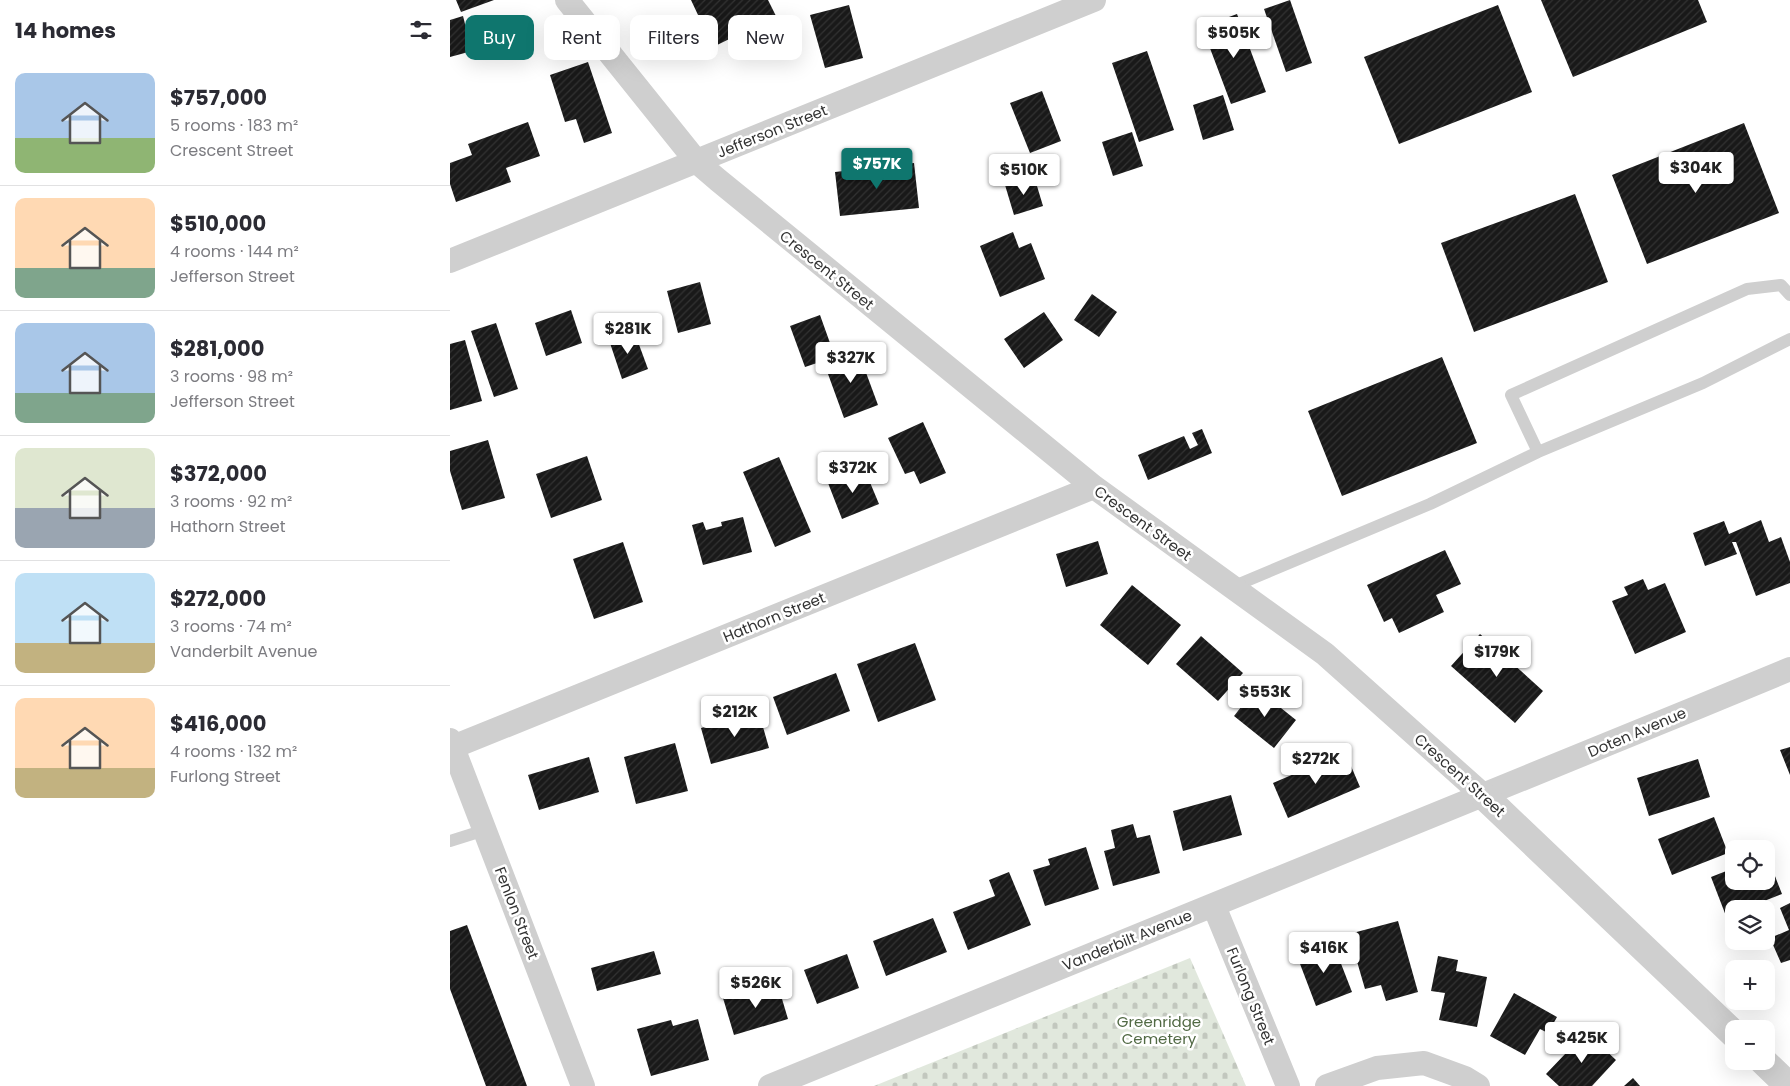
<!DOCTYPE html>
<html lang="en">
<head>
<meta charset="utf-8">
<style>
  :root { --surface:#fff; --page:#f7f7f7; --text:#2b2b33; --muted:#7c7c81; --line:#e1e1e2; --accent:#0f766e }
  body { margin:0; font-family:Poppins,sans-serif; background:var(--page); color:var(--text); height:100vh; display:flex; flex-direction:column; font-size:19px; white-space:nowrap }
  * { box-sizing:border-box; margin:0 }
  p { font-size:16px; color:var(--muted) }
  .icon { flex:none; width:28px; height:28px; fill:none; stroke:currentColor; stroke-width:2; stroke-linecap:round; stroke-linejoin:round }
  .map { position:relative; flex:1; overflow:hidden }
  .drawer { display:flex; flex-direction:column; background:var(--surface); width:450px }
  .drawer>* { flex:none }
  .banner { position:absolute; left:15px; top:15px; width:475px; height:45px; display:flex; gap:10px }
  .controls { position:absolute; left:1275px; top:840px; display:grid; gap:10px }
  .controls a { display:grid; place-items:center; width:50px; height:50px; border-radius:10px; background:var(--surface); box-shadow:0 5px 20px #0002; font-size:25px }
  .price { position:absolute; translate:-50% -42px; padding:0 11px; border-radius:5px; background:#fff; color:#222; font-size:16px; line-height:32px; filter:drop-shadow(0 1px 2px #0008) }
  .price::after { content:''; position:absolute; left:50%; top:30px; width:15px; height:11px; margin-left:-8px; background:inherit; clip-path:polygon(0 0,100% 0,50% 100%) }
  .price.active { background:var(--accent); color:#fff }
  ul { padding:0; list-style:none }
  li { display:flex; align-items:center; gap:15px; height:125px; padding:0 15px }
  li+li { border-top:1px solid var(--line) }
  li span { display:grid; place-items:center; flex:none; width:140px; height:100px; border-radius:10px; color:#555 }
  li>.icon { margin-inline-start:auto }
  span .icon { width:60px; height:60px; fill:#fffc; stroke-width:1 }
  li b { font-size:21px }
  h2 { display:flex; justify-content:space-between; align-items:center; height:60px; padding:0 15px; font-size:21px }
  .pill { padding:0 18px; border-radius:10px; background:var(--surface); box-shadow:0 5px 20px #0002; font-size:18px; line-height:45px }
  .pill.active { background:var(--accent); color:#fff }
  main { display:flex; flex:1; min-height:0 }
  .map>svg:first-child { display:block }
</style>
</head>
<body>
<main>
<section class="drawer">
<h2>14 homes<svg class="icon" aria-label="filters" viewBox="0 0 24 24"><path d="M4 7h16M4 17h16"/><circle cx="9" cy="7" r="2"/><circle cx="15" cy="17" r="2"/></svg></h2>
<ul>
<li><span style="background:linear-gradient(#a9c7e8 65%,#8fb573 0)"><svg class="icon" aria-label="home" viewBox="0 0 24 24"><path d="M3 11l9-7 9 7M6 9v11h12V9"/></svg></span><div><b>$757,000</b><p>5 rooms · 183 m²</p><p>Crescent Street</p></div></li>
<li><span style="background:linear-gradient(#ffd9b3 70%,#7fa58c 0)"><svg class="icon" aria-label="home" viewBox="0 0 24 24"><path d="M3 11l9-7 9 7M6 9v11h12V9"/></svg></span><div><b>$510,000</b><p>4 rooms · 144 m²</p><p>Jefferson Street</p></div></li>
<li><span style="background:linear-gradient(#a9c7e8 70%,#7fa58c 0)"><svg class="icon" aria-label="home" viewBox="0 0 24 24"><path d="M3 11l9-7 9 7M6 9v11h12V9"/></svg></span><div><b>$281,000</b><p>3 rooms · 98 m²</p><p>Jefferson Street</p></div></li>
<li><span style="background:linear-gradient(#dfe7d0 60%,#9aa5b1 0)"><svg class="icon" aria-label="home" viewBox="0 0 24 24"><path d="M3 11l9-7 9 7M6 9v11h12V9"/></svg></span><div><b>$372,000</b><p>3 rooms · 92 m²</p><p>Hathorn Street</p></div></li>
<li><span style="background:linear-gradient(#bfe0f5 70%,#c2b280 0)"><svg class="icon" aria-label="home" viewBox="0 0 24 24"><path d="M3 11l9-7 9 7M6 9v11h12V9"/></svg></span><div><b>$272,000</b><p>3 rooms · 74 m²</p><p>Vanderbilt Avenue</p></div></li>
<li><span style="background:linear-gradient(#ffd9b3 70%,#c2b280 0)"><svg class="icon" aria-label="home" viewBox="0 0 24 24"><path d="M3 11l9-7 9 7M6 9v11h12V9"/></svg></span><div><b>$416,000</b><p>4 rooms · 132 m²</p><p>Furlong Street</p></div></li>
</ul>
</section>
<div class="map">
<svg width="1340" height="1086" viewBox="0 0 1340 1086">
  <defs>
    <pattern id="cemetery-stones" width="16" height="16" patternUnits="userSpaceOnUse" patternTransform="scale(1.25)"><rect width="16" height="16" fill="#e1e8dd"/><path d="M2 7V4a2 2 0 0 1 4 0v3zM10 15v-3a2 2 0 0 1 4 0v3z" fill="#c2c7be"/></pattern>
    <pattern id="building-hatch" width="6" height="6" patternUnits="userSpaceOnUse" patternTransform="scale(1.25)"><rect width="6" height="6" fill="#191919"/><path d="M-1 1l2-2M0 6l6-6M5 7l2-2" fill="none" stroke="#323232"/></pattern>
  </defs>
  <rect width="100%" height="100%" fill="#fff"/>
  <!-- cemetery -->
  <path fill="url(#cemetery-stones)" d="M740 958 796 1086H424Z"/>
  <!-- building -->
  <path fill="url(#building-hatch)" d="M6 0H44L11 12Z
    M241 0H318L326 16 263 47Z
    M840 0 862 63 836 72 814 9Z
    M1091 0H1248L1257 22 1123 77Z
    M399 5 413 58 375 68 360 15Z
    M1048 5 1082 92 949 144 914 57Z
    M787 14 816 92 781 104 752 27Z
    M13 16 22 51 0 57V20Z
    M697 51 724 130 689 142 662 63Z
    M138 62 162 133 134 143 126 119 115 122 100 75Z
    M592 91 611 141 580 153 560 103Z
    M773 95 784 130 753 140 743 105Z
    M78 122 90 156 56 168 61 182 6 202 0 184V163L22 155 18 144Z
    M1294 123 1329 213 1197 264 1162 175Z
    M682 132 693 166 663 176 652 142Z
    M464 163 469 208 390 216 385 172Z
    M584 176 593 206 564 215 555 185Z
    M1125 194 1158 282 1024 332 991 243Z
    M563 232 569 248 581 243 595 279 550 297 530 246Z
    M250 282 261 324 228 333 217 291Z
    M642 294 667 312 649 337 624 320Z
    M121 310 132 343 96 356 85 323Z
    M594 312 613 340 574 368 554 339Z
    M370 315 385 357 355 367 340 326Z
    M46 323 68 389 44 397 21 331Z
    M184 331 198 369 172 379 159 340Z
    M15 340 32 401 0 410V344Z
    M408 351 428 405 394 418 374 363Z
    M992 357 1027 443 892 496 858 411Z
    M473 422 496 473 470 484 464 471 455 474 438 438Z
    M752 429 762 453 698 480 688 455 734 436 740 449 748 445 742 433Z
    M38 440 55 498 12 510 0 471V451Z
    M137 456 152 500 101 518 86 474Z
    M329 457 361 532 325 547 293 472Z
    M414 468 429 504 392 519 378 483Z
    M293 517 302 552 253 565 242 525 253 522 256 530 272 526 271 522Z
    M1311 520 1319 542 1331 537 1340 562V583L1306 596 1286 542H1282L1287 554 1255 566 1243 533 1274 521 1279 534Z
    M648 541 658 574 616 587 606 554Z
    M173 542 193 602 144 619 123 559Z
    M995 550 1011 584 986 595 994 612 949 633 942 618 934 622 917 585Z
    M1193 579 1198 590 1215 583 1236 632 1185 654 1162 601 1178 595 1174 587Z
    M682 585 731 625 698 665 650 625Z
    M1030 634 1093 691 1065 723 1001 666Z
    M751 636 793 673 768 701 726 664Z
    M465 643 486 700 428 722 407 664Z
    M386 673 400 711 337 735 323 697Z
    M806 688 846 720 824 748 784 716Z
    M309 713 319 748 261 764 251 728Z
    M225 743 238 791 186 804 174 757Z
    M1340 747V775L1330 750Z
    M895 752 910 787 838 818 823 783Z
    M139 757 149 792 89 810 78 775Z
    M1248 759 1260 797 1199 816 1187 778Z
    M781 795 792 835 733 851 723 811Z
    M1264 817 1278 853 1222 875 1208 839Z
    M683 824 687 838 700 835 710 873 663 886 654 851 665 848 661 830Z
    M636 847 649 889 595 906 583 870 600 865 598 859Z
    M1316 853 1332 894 1294 909H1284V913L1276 916 1261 877 1284 868V881H1316Z
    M559 872 581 925 518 950 503 912 545 896 539 880Z
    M1340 903V960L1331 963 1320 938 1339 930 1330 908Z
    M483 918 497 952 436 976 423 941Z
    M948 921 968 992 936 1001 931 985 915 989 899 934Z
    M17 925 77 1086H36L0 989V931Z
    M883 943 902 992 866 1006 847 956Z
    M204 951 211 974 147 991 141 968Z
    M397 954 409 988 367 1004 354 970Z
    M988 956 1008 960 1006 971 1037 977 1027 1027 989 1020 995 993 981 991Z
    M327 982 338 1019 284 1035 273 998Z
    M1064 993 1107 1017 1098 1033 1090 1029 1075 1055 1040 1036Z
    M248 1019 259 1060 201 1076 187 1029 221 1020 223 1026Z
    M1136 1032 1166 1060 1142 1086H1109L1096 1074Z
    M1183 1078 1190 1086H1174Z"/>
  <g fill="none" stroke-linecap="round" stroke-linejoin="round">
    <!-- service -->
    <path stroke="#cfcfcf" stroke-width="12" d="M1088 452 1061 395 1297 289 1331 285 1340 295
      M782 587 980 504 1088 452 1253 383 1340 339
      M0 841 35 830"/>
    <!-- minor -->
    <path stroke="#cfcfcf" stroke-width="24" d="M117 0 247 162 268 180 644 487 875 654 1034 796
      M0 261 644 0
      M0 740 133 1086
      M3 747 644 487
      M764 906 838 1086
      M320 1086C660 946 1001 810 1340 669
      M877 1086 927 1068 974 1063 1015 1078 1028 1086"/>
    <!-- tertiary -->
    <path stroke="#cfcfcf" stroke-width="28" d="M1034 796 1284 1034
      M1313 1061 1339 1086"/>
  </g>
  <g text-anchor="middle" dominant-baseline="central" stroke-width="5" stroke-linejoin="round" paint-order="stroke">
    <!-- street labels -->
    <g font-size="15" fill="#323232" stroke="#fff">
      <text transform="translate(322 131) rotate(-22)">Jefferson Street</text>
      <text transform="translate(377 270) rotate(39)">Crescent Street</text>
      <text transform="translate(693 523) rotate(36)">Crescent Street</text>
      <text transform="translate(324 617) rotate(-22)">Hathorn Street</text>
      <text transform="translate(1187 732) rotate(-23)">Doten Avenue</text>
      <text transform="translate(1010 775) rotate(42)">Crescent Street</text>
      <text transform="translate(67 913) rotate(69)">Fenlon Street</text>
      <text transform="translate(677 940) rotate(-22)">Vanderbilt Avenue</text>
      <text transform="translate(801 996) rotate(68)">Furlong Street</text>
    </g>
    <!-- park labels -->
    <g font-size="15" fill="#516944" stroke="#fff">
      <text x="709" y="1021">Greenridge<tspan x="709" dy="17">Cemetery</tspan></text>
    </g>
  </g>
</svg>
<div class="controls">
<a><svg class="icon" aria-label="locate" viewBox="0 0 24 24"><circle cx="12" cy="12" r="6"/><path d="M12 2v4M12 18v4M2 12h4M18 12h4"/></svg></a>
<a><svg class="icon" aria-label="layers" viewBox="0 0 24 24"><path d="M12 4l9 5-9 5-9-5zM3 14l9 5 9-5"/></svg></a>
<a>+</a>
<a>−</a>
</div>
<b class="price" style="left:784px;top:59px">$505K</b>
<b class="price active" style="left:427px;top:190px">$757K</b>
<b class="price" style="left:1246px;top:194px">$304K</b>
<b class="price" style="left:574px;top:196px">$510K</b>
<b class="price" style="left:178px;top:355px">$281K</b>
<b class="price" style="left:401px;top:384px">$327K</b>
<b class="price" style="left:403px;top:494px">$372K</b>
<b class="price" style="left:1047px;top:678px">$179K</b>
<b class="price" style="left:815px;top:718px">$553K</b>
<b class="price" style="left:285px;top:738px">$212K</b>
<b class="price" style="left:866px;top:785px">$272K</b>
<b class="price" style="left:874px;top:974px">$416K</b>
<b class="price" style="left:306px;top:1009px">$526K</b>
<b class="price" style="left:1132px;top:1064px">$425K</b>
<div class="banner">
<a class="pill active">Buy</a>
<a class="pill">Rent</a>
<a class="pill">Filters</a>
<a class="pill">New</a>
</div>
</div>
</main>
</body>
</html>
